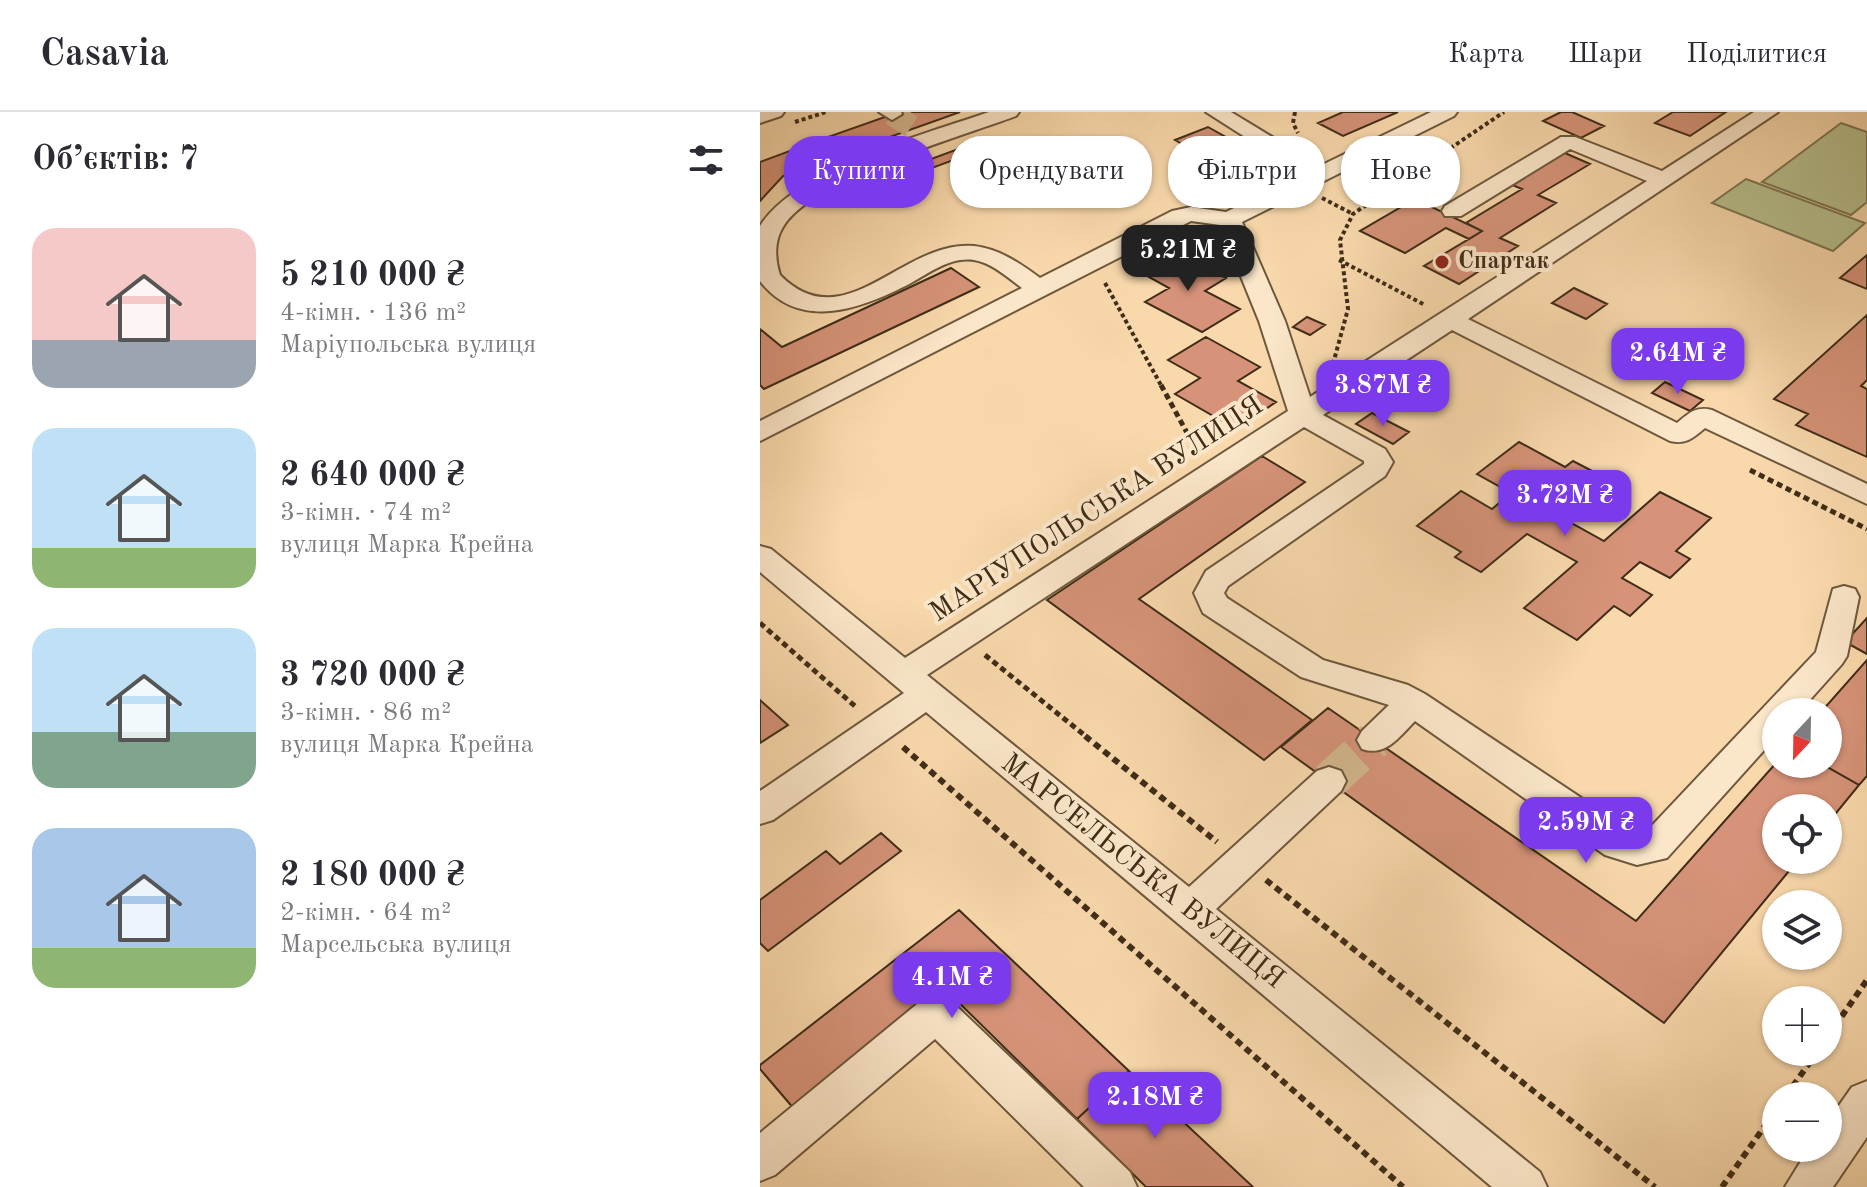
<!DOCTYPE html>
<html lang="uk">
<head>
<meta charset="utf-8">
<style>
  :root { --surface:#fff; --page:#f7f7f7; --text:#2b2b33; --muted:#7c7c81; --line:#e1e1e2; --accent:#7c3aed }
  body { margin:0; font-family:"Old Standard TT",serif; background:var(--page); color:var(--text); height:100vh; display:flex; flex-direction:column; font-size:30px; white-space:nowrap }
  * { box-sizing:border-box; margin:0 }
  p { font-size:26px; color:var(--muted) }
  .icon { flex:none; width:44px; height:44px; fill:none; stroke:currentColor; stroke-width:2; stroke-linecap:round; stroke-linejoin:round }
  .map { position:relative; flex:1; overflow:hidden }
  .details { display:flex; flex-direction:column; background:var(--surface); width:760px }
  .details>* { flex:none }
  .hud { position:absolute; left:24px; top:24px; width:760px; height:72px; display:flex; gap:16px }
  .needle { width:52px; rotate:202deg }
  .controls { position:absolute; left:1002px; top:586px; display:grid; gap:16px }
  .controls a { display:grid; place-items:center; width:80px; height:80px; border-radius:50%; background:var(--surface); box-shadow:0 2px 6px #0004; font-size:40px }
  .price { position:absolute; translate:-50% -68px; padding:0 18px; border-radius:16px; background:var(--accent); color:#fff; font-size:26px; line-height:52px; filter:drop-shadow(0 2px 4px #0008) }
  .price::after { content:''; position:absolute; left:50%; top:48px; width:24px; height:18px; margin-left:-12px; background:inherit; clip-path:polygon(0 0,100% 0,50% 100%) }
  .price.active { background:#222; color:#fff }
  ul { padding:0; list-style:none }
  li { display:flex; align-items:center; gap:24px; height:200px; padding:0 32px }
  li span { display:grid; place-items:center; flex:none; width:224px; height:160px; border-radius:24px; color:#555 }
  li>.icon { margin-inline-start:auto }
  span .icon { width:96px; height:96px; fill:#fffc; stroke-width:1 }
  li b { font-size:34px }
  h2 { display:flex; justify-content:space-between; align-items:center; height:96px; padding:0 32px; font-size:34px }
  .pill { padding:0 28px; border-radius:32px; background:var(--surface); box-shadow:0 2px 6px #0004; font-size:28px; line-height:72px }
  .pill.active { background:var(--accent); color:#fff }
  header { display:flex; align-items:center; gap:48px; box-sizing:border-box; height:112px; padding:0 40px; background:var(--surface); border-bottom:2px solid var(--line) }
  header strong { font-size:38px }
  nav { display:flex; gap:44px; margin-inline-start:auto; font-size:28px }
  main { display:flex; flex:1; min-height:0 }
  .map>svg:first-child { display:block }
</style>
</head>
<body>
<header>
<strong>Casavia</strong>
<nav><a>Карта</a><a>Шари</a><a>Поділитися</a></nav>
</header>
<main>
<section class="details">
<h2>Об’єктів: 7<svg class="icon" aria-label="filters" viewBox="0 0 24 24"><path d="M4 7h16M4 17h16"/><circle cx="9" cy="7" r="2"/><circle cx="15" cy="17" r="2"/></svg></h2>
<ul>
<li><span style="background:linear-gradient(#f6c9c9 70%,#9aa5b1 0)"><svg class="icon" aria-label="home" viewBox="0 0 24 24"><path d="M3 11l9-7 9 7M6 9v11h12V9"/></svg></span><div><b>5 210 000 ₴</b><p>4-кімн. · 136 m²</p><p>Маріупольська вулиця</p></div></li>
<li><span style="background:linear-gradient(#bfe0f5 75%,#8fb573 0)"><svg class="icon" aria-label="home" viewBox="0 0 24 24"><path d="M3 11l9-7 9 7M6 9v11h12V9"/></svg></span><div><b>2 640 000 ₴</b><p>3-кімн. · 74 m²</p><p>вулиця Марка Крейна</p></div></li>
<li><span style="background:linear-gradient(#bfe0f5 65%,#7fa58c 0)"><svg class="icon" aria-label="home" viewBox="0 0 24 24"><path d="M3 11l9-7 9 7M6 9v11h12V9"/></svg></span><div><b>3 720 000 ₴</b><p>3-кімн. · 86 m²</p><p>вулиця Марка Крейна</p></div></li>
<li><span style="background:linear-gradient(#a9c7e8 75%,#8fb573 0)"><svg class="icon" aria-label="home" viewBox="0 0 24 24"><path d="M3 11l9-7 9 7M6 9v11h12V9"/></svg></span><div><b>2 180 000 ₴</b><p>2-кімн. · 64 m²</p><p>Марсельська вулиця</p></div></li>
</ul>
</section>
<div class="map">
<svg width="1107" height="1075" viewBox="0 0 1107 1075">
  <rect width="100%" height="100%" fill="#f9d9ac"/>
  <filter id="stains"><feTurbulence type="fractalNoise" baseFrequency=".0025" numOctaves="4"/><feColorMatrix values="0 0 0 0 .2 0 0 0 0 .09 0 0 0 0 .02 0 0 0 .5 -.17"/></filter>
  <radialGradient id="worn" r=".72"><stop offset=".6" stop-color="#630" stop-opacity="0"/><stop offset="1" stop-color="#630" stop-opacity=".3"/></radialGradient>
  <!-- green -->
  <path fill="#b8c08e" stroke="#7c7653" stroke-width="2" d="M1081 11 1107 20V90L1091 103 1002 70Z
    M986 67 1105 111 1073 139 952 91Z"/>
  <!-- building -->
  <path fill="#d69379" stroke="#3f2d18" stroke-width="2" d="M139 0H200L88 40 68 25Z
    M583 0H638L583 24 558 11Z
    M801 0H812L844 14 821 26 783 9Z
    M913 0H966L930 24 895 11Z
    M448 15 471 28 439 42 415 28Z
    M68 25 88 40 23 64 0 89V50Z
    M217 30 226 36 172 56 163 50Z
    M463 32 479 41 503 55 472 68 432 45Z
    M245 34 259 42 240 50 226 41Z
    M798 38 830 52 778 83 796 91 740 126 758 134 699 172 664 154 722 119 706 111 762 77 745 70Z
    M459 60 486 77 456 90 428 73Z
    M655 87 722 119 709 127 686 116 645 141 600 119Z
    M416 141 466 166 445 179 480 197 442 220 385 190 409 176 380 160Z
    M1107 143V177L1080 166Z
    M191 156 219 175 4 277 0 273V217L22 235Z
    M814 176 847 192 826 207 792 191Z
    M1107 203V268L1101 274 1107 277V345L1036 313 1048 302 1014 287Z
    M547 205 565 213 550 223 533 215Z
    M446 225 500 255 478 269 516 290 476 317 415 282 440 266 408 248Z
    M905 270 943 288 930 299 892 281Z
    M612 301 649 320 633 332 596 312Z
    M759 330 805 355 813 349 836 361 790 399 844 429 900 380 951 406 916 439 930 447 910 466 880 450 862 466 892 483 870 504 854 494 817 528 764 496 817 450 767 422 721 460 695 445 701 440 657 414 701 379 732 397 751 381 717 362Z
    M502 344 545 370 379 487 552 608 504 648 287 488Z
    M1107 506V542L1085 530Z
    M1107 548V664L1099 673 1062 652H1068V600H1061Z
    M0 588 28 613 0 631Z
    M568 596 876 809 1016 651 1062 652 1099 673 1068 711V696H1016V748H1038L904 911 521 635Z
    M121 721 141 739 8 839 0 831V788L66 739 80 752Z
    M199 798 369 959 317 1007 185 877 35 998 0 957V953Z
    M369 959 493 1075H386L317 1007Z"/>
  <g fill="none" stroke-linecap="round" stroke-linejoin="round">
    <!-- minor-tunnel-far1 -->
    <path stroke="#d4b78e" stroke-width="23" stroke-dasharray="23 12" stroke-linecap="butt" d="M132 2 154 16"/>
    <!-- minor-tunnel -->
    <path stroke="#d4b78e" stroke-width="38" stroke-dasharray="38 19" stroke-linecap="butt" d="M569 669 614 628"/>
    <!-- minor casing -->
    <g stroke="#6e583d" stroke-width="4">
      <path id="minor" d="M0 0H24L21 4 0 11Z
        M119 0H141L142 2 132 8Z
        M229 0H259L256 4C203 24 51 67 23 115 14 129 15 148 20 163 85 229 143 127 214 134 240 137 259 151 280 166L412 99 431 95 466 100 543 62 446 0H471L560 54 671 0H697L694 4 482 110 525 209 550 285 887 69 810 37 701 104H685L682 99 685 94 801 25H815L902 59 994 0H1018L708 207 917 311C929 301 936 294 952 298L1107 372V392L945 316C933 326 926 333 910 329L692 218 563 303 625 337 633 350 625 364 468 474 464 481 467 486 563 548 648 573 665 582 877 723 884 722 1056 540 1073 477 1084 474 1095 477 1099 485 1087 544 1082 552 1039 600H1016V625L907 746 877 753 845 743 655 609C639 625 626 645 602 637L597 628 602 619 629 593 541 565 443 501 434 481 446 459 604 352V349L544 315 167 563 429 775 557 659 569 655 581 659 586 669 581 679 456 797 780 1060 787 1075H732L166 600 13 708 0 712V679L144 581 0 460V434L11 437 145 546 528 299 499 209 460 113 431 109 0 329V309L262 176C247 165 232 151 214 148 190 145 171 160 151 171 103 196 40 221 0 169V114C37 56 166 22 229 0Z
        M176 883 190 888 370 1060 377 1075H324L175 927 15 1063 0 1069V1021L162 888Z
        M1107 969V1025L1073 1075H1025L1049 1036H1068V1009L1092 975Z"/>
    </g>
    <!-- path-far2 -->
    <path stroke="#3f2d18" stroke-width="4" stroke-dasharray="4 3" stroke-linecap="butt" d="M535 0 533 11 538 21
      M35 10 66 0
      M562 86 593 102
      M579 148 665 193
      M345 171 402 275
      M573 252 588 197 580 128 593 102 744 0"/>
    <!-- path-far1 -->
    <path stroke="#3f2d18" stroke-width="5" stroke-dasharray="6 4" stroke-linecap="butt" d="M401 273 438 341
      M990 358 1107 417
      M0 511 96 595
      M225 543 328 626"/>
    <!-- path -->
    <path stroke="#3f2d18" stroke-width="6" stroke-dasharray="7 5" stroke-linecap="butt" d="M325 624 457 730
      M143 635 643 1075
      M506 768 895 1075
      M1068 924 1107 868
      M1026 984 1057 940
      M962 1075 1016 998"/>
    <!-- minor -->
    <use href="#minor" fill="#fbe6c9" fill-rule="evenodd"/>
  </g>
  <!-- markers -->
  <circle fill="#8f2418" stroke="#fbe6c9" stroke-width="3" cx="682" cy="150" r="8"/>
  <g text-anchor="middle" dominant-baseline="central" stroke-width="8" stroke-linejoin="round" paint-order="stroke">
    <!-- far-poi labels -->
    <g font-size="24" font-weight="bold" fill="#3f2d18" stroke="#fbe6c9" text-anchor="start">
      <text x="698" y="150">Спартак</text>
    </g>
    <!-- street labels -->
    <g font-size="28" fill="#3f2d18" stroke="#fbe6c9">
      <text transform="translate(337 398) rotate(-33)">МАРІУПОЛЬСЬКА ВУЛИЦЯ</text>
      <text transform="translate(382 760) rotate(39)">МАРСЕЛЬСЬКА ВУЛИЦЯ</text>
    </g>
  </g>
  <rect width="100%" height="100%" filter="url(#stains)"/>
  <rect width="100%" height="100%" fill="url(#worn)"/>
</svg>
<div class="controls">
<a><svg class="needle" viewBox="-14 -14 28 28"><path d="M0-13l5 13h-10z" fill="#e53935"/><path d="M0 13l5-13h-10z" fill="#7c7c81"/></svg></a>
<a><svg class="icon" aria-label="locate" viewBox="0 0 24 24"><circle cx="12" cy="12" r="6"/><path d="M12 2v4M12 18v4M2 12h4M18 12h4"/></svg></a>
<a><svg class="icon" aria-label="layers" viewBox="0 0 24 24"><path d="M12 4l9 5-9 5-9-5zM3 14l9 5 9-5"/></svg></a>
<a>+</a>
<a>−</a>
</div>
<b class="price active" style="left:428px;top:181px">5.21M ₴</b>
<b class="price" style="left:918px;top:284px">2.64M ₴</b>
<b class="price" style="left:623px;top:316px">3.87M ₴</b>
<b class="price" style="left:805px;top:426px">3.72M ₴</b>
<b class="price" style="left:826px;top:753px">2.59M ₴</b>
<b class="price" style="left:192px;top:908px">4.1M ₴</b>
<b class="price" style="left:395px;top:1028px">2.18M ₴</b>
<div class="hud">
<a class="pill active">Купити</a>
<a class="pill">Орендувати</a>
<a class="pill">Фільтри</a>
<a class="pill">Нове</a>
</div>
</div>
</main>
</body>
</html>
